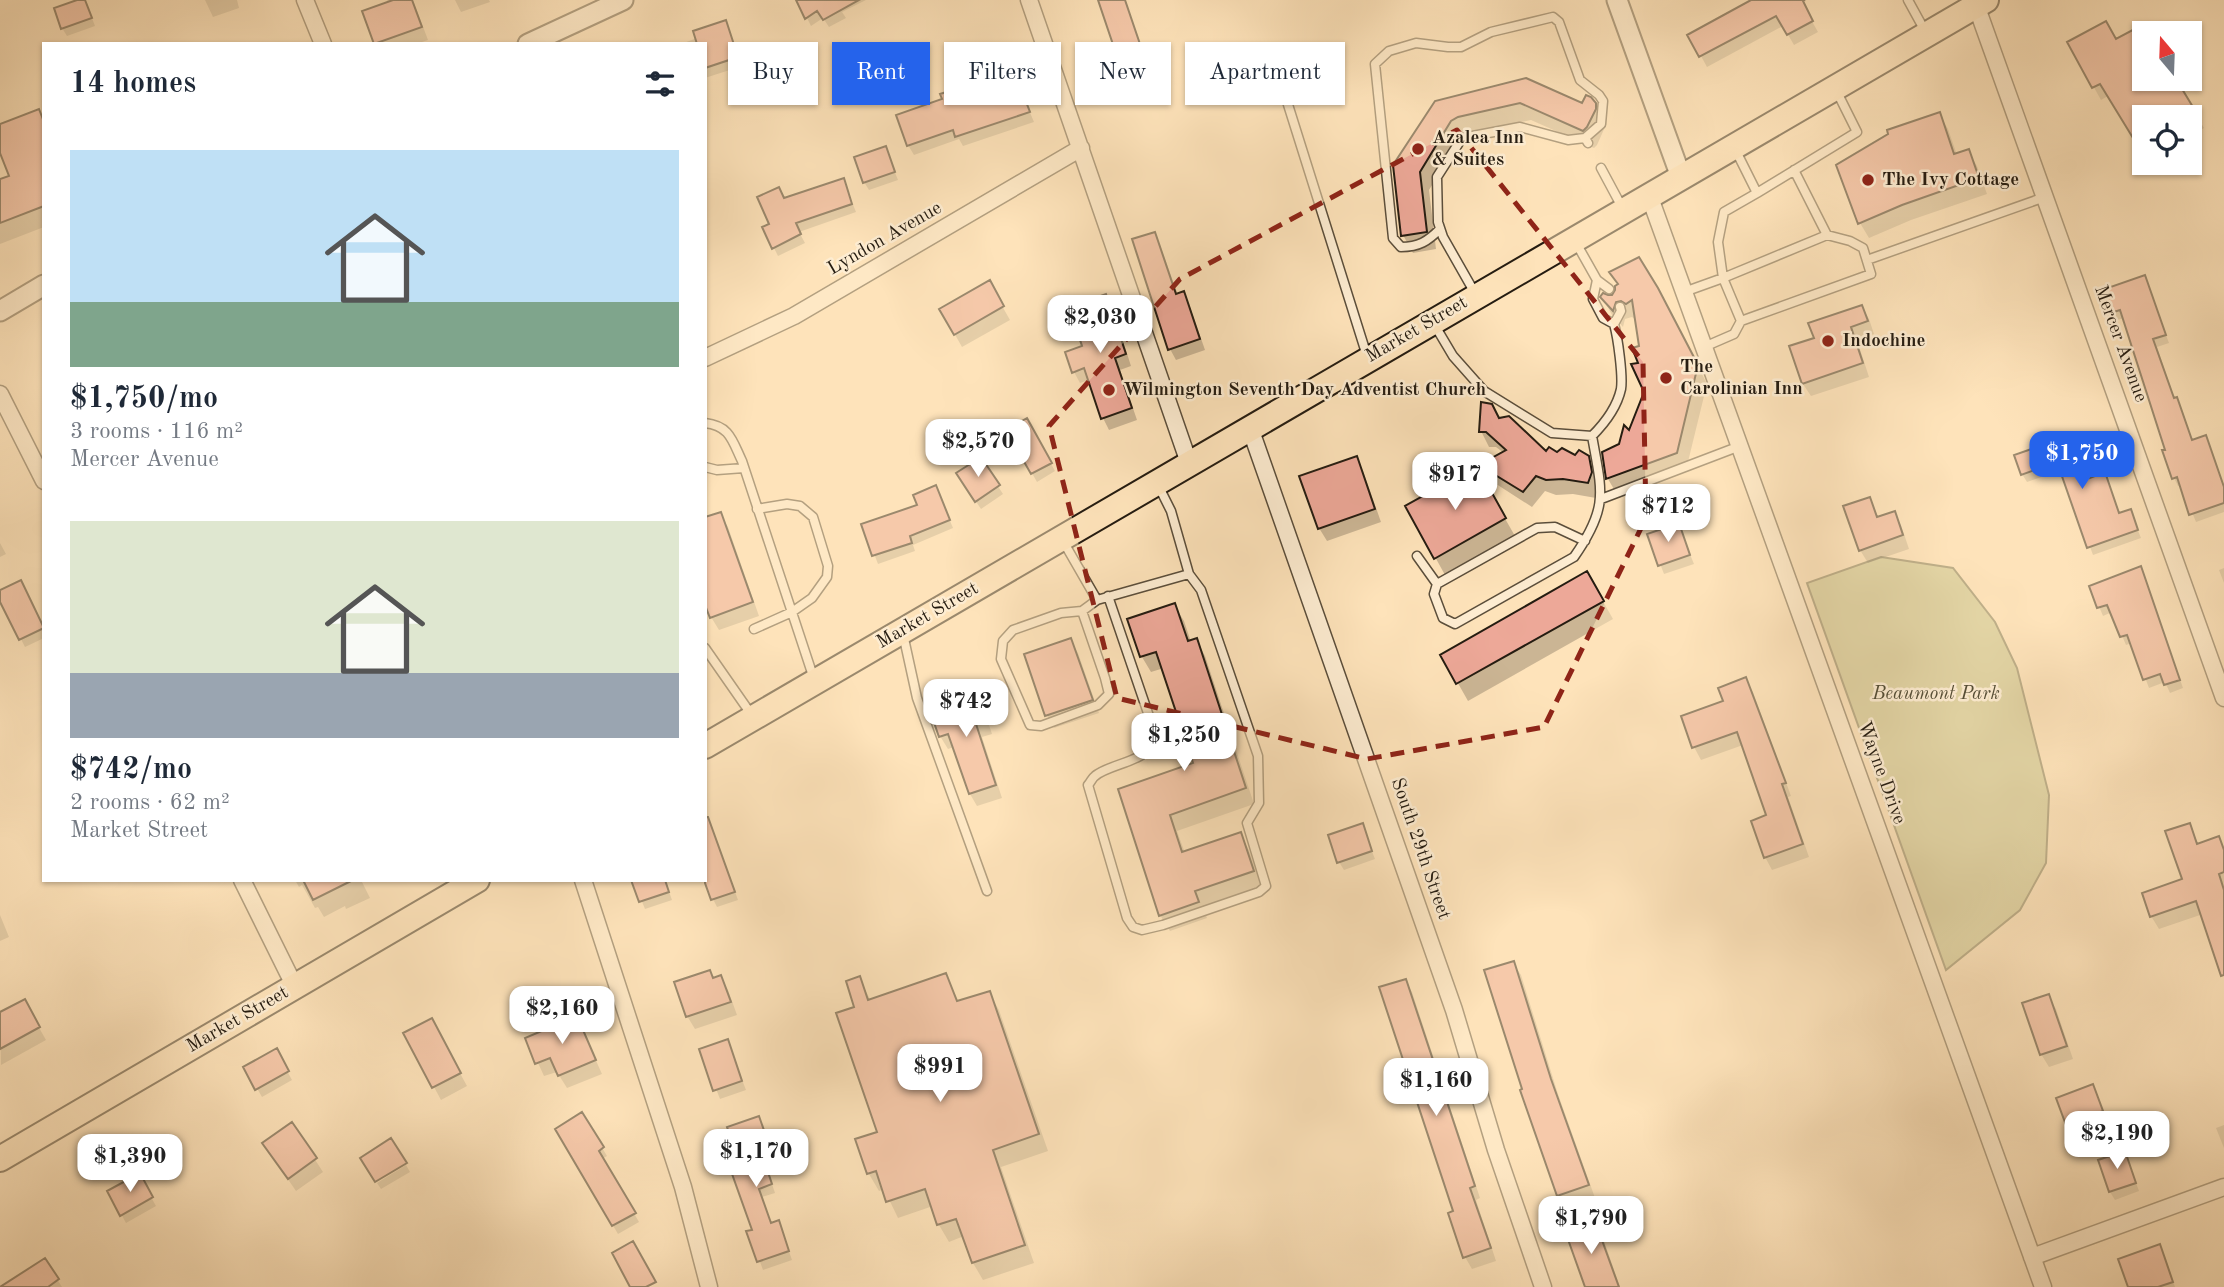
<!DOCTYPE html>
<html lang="en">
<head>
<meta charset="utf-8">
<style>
  :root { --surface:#fff; --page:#f2f2f3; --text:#1f2937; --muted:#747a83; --accent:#2563eb }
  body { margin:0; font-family:"Old Standard TT",serif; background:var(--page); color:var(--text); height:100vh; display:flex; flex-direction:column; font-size:26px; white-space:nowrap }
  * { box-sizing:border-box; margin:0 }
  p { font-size:23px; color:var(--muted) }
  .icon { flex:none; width:38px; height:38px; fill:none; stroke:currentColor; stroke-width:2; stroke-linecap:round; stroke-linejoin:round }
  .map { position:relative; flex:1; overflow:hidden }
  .panel { position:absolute; left:42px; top:42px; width:665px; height:840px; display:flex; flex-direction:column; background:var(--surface); border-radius:0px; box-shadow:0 2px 5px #0004 }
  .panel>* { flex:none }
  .hud { position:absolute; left:728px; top:42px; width:665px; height:63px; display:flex; gap:14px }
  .needle { width:46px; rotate:341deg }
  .buttons { position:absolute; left:2132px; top:21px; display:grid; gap:14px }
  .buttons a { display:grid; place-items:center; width:70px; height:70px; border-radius:0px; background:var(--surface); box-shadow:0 2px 5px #0004; font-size:35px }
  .price { position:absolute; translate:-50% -60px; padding:0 16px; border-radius:14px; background:#fff; color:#222; font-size:23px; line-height:46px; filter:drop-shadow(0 2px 4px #0008) }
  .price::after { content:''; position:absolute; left:50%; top:42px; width:21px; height:16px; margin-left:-10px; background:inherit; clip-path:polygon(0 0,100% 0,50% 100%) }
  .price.on { background:var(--accent); color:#fff }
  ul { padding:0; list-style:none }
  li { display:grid; align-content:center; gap:14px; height:371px; padding:0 28px }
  li span { display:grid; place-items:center; height:217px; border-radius:0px; color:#555 }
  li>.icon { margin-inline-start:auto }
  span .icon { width:126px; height:126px; fill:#fffc; stroke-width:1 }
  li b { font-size:30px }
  h2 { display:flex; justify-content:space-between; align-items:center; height:84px; padding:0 28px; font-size:30px }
  .tag { padding:0 24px; border-radius:0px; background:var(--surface); box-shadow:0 2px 5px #0004; font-size:24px; line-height:63px }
  .tag.on { background:var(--accent); color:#fff }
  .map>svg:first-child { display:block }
</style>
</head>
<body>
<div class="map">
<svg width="2224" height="1287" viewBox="0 0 2224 1287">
  <rect width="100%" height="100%" fill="#fee3ba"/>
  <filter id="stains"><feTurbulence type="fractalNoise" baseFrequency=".00286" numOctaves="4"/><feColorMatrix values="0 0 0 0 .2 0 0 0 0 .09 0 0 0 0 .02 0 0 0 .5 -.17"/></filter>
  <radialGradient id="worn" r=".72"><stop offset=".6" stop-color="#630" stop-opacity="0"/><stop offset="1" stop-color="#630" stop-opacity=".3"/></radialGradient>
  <!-- green -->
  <path fill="#c4c38d" stroke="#74704f" stroke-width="2" d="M1881 557 1953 568 1995 622 2017 668 2049 795 2046 863 2020 910 1946 970 1807 583Z"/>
  <!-- shadow -->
  <path fill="#0003" d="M82 0 88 8 95 26 67 36 62 28Z
    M205 0H237L239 8 213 17Z
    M387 0H413L428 40 416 44H376L364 12 389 3Z
    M455 0H489L490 2 461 12Z
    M798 0H866L842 12 846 18 829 27 823 18 811 26Z
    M1100 0H1125L1142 48 1146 47 1157 71 1150 74 1155 89 1135 96 1130 88Z
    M1766 0H1800L1818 32 1794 45 1783 26 1707 67 1690 36Z
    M2153 21 2160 33H2144V79H2174L2204 128 2189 137V117H2144L2108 96 2101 100 2069 43 2115 42Z
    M725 22 742 66 705 78V44H681L697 38Z
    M1009 63 1034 122 963 146 959 139 914 155 908 145 944 100 989 81Z
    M1526 80 1583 105 1593 101 1603 119 1605 127 1597 145 1594 148 1531 120 1468 134 1461 138 1429 190 1436 249 1413 253 1403 235 1436 103Z
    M1939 114 1948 129 1957 155 1968 151 1977 166 1987 194 1911 220 1869 238 1860 223Z
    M44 121V227L0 244V181L11 177 0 149V126Z
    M885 148 898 180 869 190 864 182Z
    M843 180 856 212 799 232 805 243 778 256 774 248 772 224 784 200Z
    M1154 234 1160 245 1178 295 1183 293 1189 304 1205 350 1176 360 1170 349Z
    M2144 277 2169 343 2157 347 2175 400 2176 399 2181 407 2193 442 2205 437 2210 446 2224 486V512L2196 522 2181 485 2178 486 2174 478 2167 451 2124 318 2110 322 2105 314Z
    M989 283 1010 320 962 347 941 310Z
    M1617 291 1668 307 1707 384 1686 470 1618 496 1608 479 1604 453 1621 445 1629 433 1646 392 1641 365V347L1636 320 1632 317 1625 319 1623 327 1612 315 1602 297 1613 296Z
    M1105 296 1112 307 1131 366 1120 370 1137 420 1109 430 1103 418 1089 380 1080 383 1074 372Z
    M1862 307 1869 319 1874 334 1857 340 1869 377 1811 396 1803 384 1791 347 1816 339Z
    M1499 420 1546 454 1588 457 1597 473 1596 498 1573 494 1556 495 1545 491 1532 507 1490 480 1482 465 1504 453 1496 447H1489L1481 431Z
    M1027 421 1055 471 1037 482 1008 431Z
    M2074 436 2091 479 2104 475 2120 514 2130 511 2141 538 2093 555 2062 470 2027 482 2022 474Z
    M1356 458 1363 471 1381 522 1327 541 1319 528Z
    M980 459 1003 494 981 509 963 482Z
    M1476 468 1515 536 1445 575 1407 506Z
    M940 496 953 528 913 545 915 551 878 564 863 525 919 506Z
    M1869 499 1879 518 1894 513 1901 525 1909 549 1868 563 1860 550Z
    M720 514 728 527 759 616 719 630 711 617Z
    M1678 525 1694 564 1664 574 1649 535Z
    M0 543 6 554 0 557Z
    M2224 568V583L2219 570Z
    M2140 569 2145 577 2183 688 2170 693 2165 682 2149 688 2132 643 2126 645 2112 612 2103 616 2091 587Z
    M1587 573 1613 619 1468 701 1442 655Z
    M24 590 44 629V638L25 647 0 598V592Z
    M1174 605 1184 621 1191 642 1196 640 1205 656 1254 804 1177 831 1185 853 1240 834 1249 850 1262 887 1203 907 1207 918 1170 931 1160 915 1120 790 1195 765 1164 668 1151 672 1142 657 1130 620Z
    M1070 640 1078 653 1099 713 1054 728 1047 715Z
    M1746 680 1753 692 1791 796 1788 797 1809 857 1772 870 1765 857 1768 816 1743 745 1701 760 1694 747 1725 702Z
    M975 694 983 707 992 734 982 737 1002 798 977 806 970 794 954 747 948 749 940 736Z
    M705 817 711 825 738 900 717 907 713 899Z
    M2189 825 2199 845 2218 838 2224 848V973L2203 914 2159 929 2151 916 2184 880Z
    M1362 826 1375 859 1344 870 1339 862Z
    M295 880H361L370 898 346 909 345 906 324 917 318 907 315 908 302 885 299 887Z
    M633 880H665L672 900 645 909Z
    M0 915 9 937 0 941Z
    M1513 963 1521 975 1558 1094 1595 1198 1566 1208 1559 1195 1522 1091Z
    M945 975 959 1002 989 993 999 1010 1048 1151 1001 1167 1034 1263 983 1280 973 1263 964 1236 949 1242 939 1225 933 1206 898 1218 884 1189 879 1191 869 1174 857 1140 879 1133 857 1008 859 978 871 1001Z
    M721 977 728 990 737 1015 695 1029 687 1016 713 979Z
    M1405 981 1412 992 1480 1198 1476 1200 1496 1261 1472 1269 1465 1257Z
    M2048 996 2056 1009 2073 1059 2049 1067 2041 1054Z
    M24 1001 46 1040 1 1065 0 1014Z
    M577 1018 602 1074 567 1088 557 1072 544 1076 527 1039Z
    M438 1033 467 1086 441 1100 434 1087Z
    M727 1041 746 1090 720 1099 701 1050Z
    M276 1051 292 1080 262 1097 245 1067Z
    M2092 1086 2107 1119 2072 1132 2068 1124Z
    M582 1114 607 1156 602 1159 639 1222 618 1234 586 1180Z
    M759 1118 772 1151 762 1154 775 1193 762 1197 772 1225 778 1222 782 1231 792 1260 763 1270 749 1232 754 1231Z
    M292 1124 323 1172 296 1191 272 1156Z
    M2224 1125V1148L2216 1128Z
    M2128 1161 2139 1191 2115 1200 2110 1192Z
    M406 1165 410 1172 381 1189 377 1183Z
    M139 1176 156 1206 126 1223 109 1192Z
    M1595 1223 1602 1235 1620 1287H1587Z
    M2159 1246 2165 1256 2175 1287H2130Z
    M45 1260 62 1287H4Z"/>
  <!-- building -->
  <path fill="#eda898" stroke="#251c11" stroke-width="2" d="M77 0H85L92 18 61 29 54 8Z
    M393 0H412L422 27 374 44 362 11Z
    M796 0H859L823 20 817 11 805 19Z
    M1098 0H1125L1141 47 1147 45 1153 63 1146 65 1152 81 1128 89Z
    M1751 0H1805L1803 1 1813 21 1787 35 1776 16 1699 57 1687 35Z
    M726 20 738 57 705 68V44H697L693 31Z
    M2106 21 2116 39 2144 24V79H2176L2199 117H2144V156L2100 84 2092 88 2067 42Z
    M1010 61 1030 112 955 137 953 130 907 146 896 115 942 99 940 94 987 80 983 71Z
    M1526 78 1582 103 1586 95 1591 97 1596 103V109L1587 127 1583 131 1520 103 1458 117 1451 121 1420 172 1427 232 1401 236 1393 165 1435 101Z
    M39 109 44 122V206L0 223V179L9 176 0 153V124Z
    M1940 112 1954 154 1969 149 1979 178 1902 205 1858 224 1836 165 1888 134 1887 130Z
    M886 146 895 172 863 183 854 157Z
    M844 178 852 204 796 223 801 234 772 249 762 227 769 224 757 197 779 187 784 198Z
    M1155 232 1176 294 1184 291 1200 339 1168 350 1132 239Z
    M1639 257 1658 288 1698 365 1677 453 1606 479 1602 452 1619 444 1624 425 1629 430 1644 392 1631 364 1638 363 1632 348 1639 346 1632 300 1626 304 1621 301 1616 302 1613 311 1600 297 1603 293 1608 295H1612L1615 290V286L1618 284 1609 272Z
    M2145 275 2166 335 2153 339 2174 398 2177 397 2192 440 2206 435 2224 487V503L2189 515 2177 477 2172 479 2162 450H2165L2120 310 2104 315 2096 292Z
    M990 280 1004 306 954 335 939 309Z
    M1106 294 1126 354 1115 358 1132 408 1101 419 1084 368 1072 373 1065 352 1082 346 1069 307Z
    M1862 305 1868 321 1851 327 1863 363 1802 384 1789 346 1814 338 1808 323Z
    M1481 402 1492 404 1499 418 1509 416 1546 451 1549 447 1557 452 1562 448 1575 455 1579 450 1589 456 1592 472 1588 483 1563 479 1546 480 1536 476 1523 492 1479 465 1506 450 1486 432H1479Z
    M1027 418 1052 463 1031 474 1006 430Z
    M2075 434 2090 478 2105 472 2119 513 2131 509 2138 530 2087 548 2057 462 2021 475 2014 455Z
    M1357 456 1375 509 1318 529 1299 476Z
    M981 457 1000 485 975 502 956 473Z
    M1477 466 1506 518 1434 559 1405 506Z
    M936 485 950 520 910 536 912 543 872 556 861 524 917 505 913 495Z
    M1870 497 1877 517 1895 511 1903 535 1859 551 1843 506Z
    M721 512 753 602 710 618 705 605V517Z
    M1679 523 1690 555 1658 566 1647 534Z
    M2141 566 2180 680 2164 685 2160 674 2143 680 2127 635 2120 637 2107 605 2097 608 2089 586Z
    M1587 571 1604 601 1456 684 1440 655Z
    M21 580 44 628 19 640 0 602V590Z
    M1175 603 1188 641 1197 638 1246 788 1170 815 1182 852 1241 832 1254 871 1195 891 1199 902 1159 916 1118 789 1193 763 1156 652 1140 657 1127 619Z
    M1071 638 1093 700 1045 716 1024 654Z
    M1746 677 1786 783 1782 784 1803 844 1764 858 1751 821 1766 815 1737 732 1692 748 1681 716 1723 701 1718 688Z
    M976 692 986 721 976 724 996 785 969 794 948 734 939 737 929 708Z
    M705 817H708L735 892 711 900 705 883Z
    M1363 823 1372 851 1337 863 1328 835Z
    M2190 823 2197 844 2219 836 2224 850V872L2219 874 2224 890V975L2221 976 2196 901 2150 917 2142 893 2182 879 2165 831Z
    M303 880H353L313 900Z
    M631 880H665L669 892 639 902Z
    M1514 961 1551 1079 1589 1185 1557 1196 1520 1090 1522 1089 1484 970Z
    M710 970 713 978 721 975 731 1002 686 1017 674 982Z
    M946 973 957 1001 990 991 1039 1134 993 1150 1025 1245 972 1263 956 1219 937 1225 925 1189 886 1202 876 1171 867 1174 855 1139 877 1132 836 1013 854 1007 846 981 860 976 868 1000Z
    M1406 979 1475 1186 1470 1188 1491 1248 1463 1258 1448 1213 1453 1211 1379 987Z
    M2049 994 2067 1046 2040 1055 2022 1003Z
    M25 999 40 1027 0 1049V1012Z
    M577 1016 596 1060 558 1076 550 1058 535 1064 525 1038Z
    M432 1018 461 1073 432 1088 403 1033Z
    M728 1039 742 1081 713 1091 699 1049Z
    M277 1048 289 1071 255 1090 243 1067Z
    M2093 1084 2103 1111 2066 1125 2056 1098Z
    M582 1112 604 1147 599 1151 636 1213 612 1226 555 1129Z
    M759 1116 768 1142 759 1146 772 1184 759 1189 771 1223 779 1220 789 1251 757 1262 746 1231 752 1230 731 1171 741 1167 727 1127Z
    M292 1122 317 1158 288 1179 262 1143Z
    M391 1138 407 1163 375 1182 360 1158Z
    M2125 1151 2136 1183 2109 1192 2098 1160Z
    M140 1173 153 1197 120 1216 107 1191Z
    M1595 1221 1619 1287H1585L1565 1231Z
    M633 1241 656 1282 646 1287H630L612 1253Z
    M2160 1244 2173 1282 2158 1287H2128L2118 1259Z
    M45 1258 59 1279 48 1287H0Z"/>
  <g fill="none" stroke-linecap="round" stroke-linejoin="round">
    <!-- service casing -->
    <g stroke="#5b4e3b" stroke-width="11">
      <path id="service" d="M1908 0 1925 31
        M1285 95 1367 356
        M1735 149 1757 193 1724 212 1718 242 1723 278 1827 235
        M1601 168 1623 209
        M1757 193 1857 132 1837 92
        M1440 229C1428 241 1419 247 1401 247L1393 238 1375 64 1389 51 1416 43 1448 47H1461L1491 32 1553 17 1559 22 1580 80 1599 95 1603 101 1601 124 1585 138
        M1575 241 1597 280 1609 289
        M1867 260 2045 197
        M1597 280 1593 299 1603 318 1614 324
        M1684 292 1723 278 1741 321 1734 334 1704 347
        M1476 295 1443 237 1438 222 1437 177 1462 138 1520 127 1568 140 1585 138 1588 143
        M1741 321 1871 274 1863 248 1850 241 1827 235 1794 170
        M1434 324 1453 356 1484 391 1552 433 1592 436C1605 423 1617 407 1621 389 1623 376 1618 338 1614 324L1621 311 1620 307
        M705 423C730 426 732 440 742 461L814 679
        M705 467 717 470 744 468
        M1158 485 1171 511 1189 574
        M1601 499 1740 446
        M1063 541 1097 600
        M1585 541 1555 527 1537 528 1437 584 1434 594 1443 618 1455 624 1574 557C1609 507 1602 492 1592 436
        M1417 556 1437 584
        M1082 611 1105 678 1109 694 1098 705 1041 726 1030 725 1001 659 1003 641 1013 630 1061 613 1082 611 1097 600 1189 574 1201 590 1258 756 1259 803 1247 823 1266 886 1259 892 1163 925 1142 930 1133 927 1127 918 1088 785C1091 782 1092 778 1095 776 1110 763 1151 762 1153 738 1153 733 1152 727 1151 722L1108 596
        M754 629 792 612 812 598 827 577 828 566 813 517 800 506 787 504 757 509
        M903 634 917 698 987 891
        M705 648 751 714"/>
    </g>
    <!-- minor casing -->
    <g stroke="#5b4e3b" stroke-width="19">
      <path id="minor" d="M305 0 323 44
        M1029 0 1189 463
        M1976 5 2224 698
        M1649 195 2043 1287
        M705 358 794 316 1081 148
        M0 394 44 481
        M1250 428 1454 1010 1496 1150 1543 1287
        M242 880 295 987
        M583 880 683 1187 709 1287
        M2032 1257 2224 1187"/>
    </g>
    <!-- tertiary casing -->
    <g stroke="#5b4e3b" stroke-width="23">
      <path id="tertiary" d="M1617 0 1681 177
        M528 44 623 0
        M0 311 44 285"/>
    </g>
    <!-- primary casing -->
    <g stroke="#251c11" stroke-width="28">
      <path id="primary" d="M705 746 1986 0
        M0 1159 477 880"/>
    </g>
    <!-- service -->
    <use href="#service" stroke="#feedd2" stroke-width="8"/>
    <!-- minor -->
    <use href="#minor" stroke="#feedd2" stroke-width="16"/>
    <!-- tertiary -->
    <use href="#tertiary" stroke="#feedd2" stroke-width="19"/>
    <!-- primary -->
    <use href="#primary" stroke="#fee3ba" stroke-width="24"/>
  </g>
  <!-- marked area -->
  <path d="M0 0H2224V1287H0ZM1457 130 1643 362 1646 518 1544 727 1367 759 1117 698 1049 426 1180 279Z" fill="#fee3ba" fill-opacity=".55" fill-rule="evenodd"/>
  <path fill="none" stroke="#8f2418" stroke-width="5" stroke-dasharray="14 9" stroke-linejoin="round" d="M1457 130 1643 362 1646 518 1544 727 1367 759 1117 698 1049 426 1180 279Z"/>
  <!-- markers -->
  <g fill="#8f2418" stroke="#feedd2" stroke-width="2.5">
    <circle cx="1418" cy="149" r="7"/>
    <circle cx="1868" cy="180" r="7"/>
    <circle cx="1828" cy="341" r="7"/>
    <circle cx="1666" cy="378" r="7"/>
    <circle cx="1109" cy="390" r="7"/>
  </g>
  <g text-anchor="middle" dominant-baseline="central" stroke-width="5" stroke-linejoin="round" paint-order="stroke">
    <!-- poi labels -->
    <g font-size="19" font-weight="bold" fill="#251c11" stroke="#feedd2" text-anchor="start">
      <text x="1432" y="138">Azalea Inn<tspan x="1432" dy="22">&amp; Suites</tspan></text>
      <text x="1882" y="180">The Ivy Cottage</text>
      <text x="1842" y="341">Indochine</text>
      <text x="1680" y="367">The<tspan x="1680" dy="22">Carolinian Inn</tspan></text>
      <text x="1123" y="390">Wilmington Seventh Day Adventist Church</text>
    </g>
    <!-- street labels -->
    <g font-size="19" fill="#251c11" stroke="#feedd2">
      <text transform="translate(885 239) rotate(-30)">Lyndon Avenue</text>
      <text transform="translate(1417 330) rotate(-30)">Market Street</text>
      <text transform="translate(2120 344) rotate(70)">Mercer Avenue</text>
      <text transform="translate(928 616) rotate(-30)">Market Street</text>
      <text transform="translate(1881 773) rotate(70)">Wayne Drive</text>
      <text transform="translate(1420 849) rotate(71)">South 29th Street</text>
      <text transform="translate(238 1020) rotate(-30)">Market Street</text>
    </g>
    <!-- park labels -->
    <g font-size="19" font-style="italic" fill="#554e36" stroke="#feedd2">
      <text x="1936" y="694">Beaumont Park</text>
    </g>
  </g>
  <rect width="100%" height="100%" filter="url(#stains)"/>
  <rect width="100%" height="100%" fill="url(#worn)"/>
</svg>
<div class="buttons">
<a><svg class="needle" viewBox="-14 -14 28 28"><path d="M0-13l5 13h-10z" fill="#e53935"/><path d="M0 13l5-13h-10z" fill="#747a83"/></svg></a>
<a><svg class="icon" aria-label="locate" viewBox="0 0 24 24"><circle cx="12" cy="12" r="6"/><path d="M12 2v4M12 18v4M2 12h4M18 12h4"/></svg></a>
</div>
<b class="price" style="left:1100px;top:355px">$2,030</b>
<b class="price" style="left:978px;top:479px">$2,570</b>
<b class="price on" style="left:2082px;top:491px">$1,750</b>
<b class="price" style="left:1455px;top:512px">$917</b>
<b class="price" style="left:1668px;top:544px">$712</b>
<b class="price" style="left:966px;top:739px">$742</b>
<b class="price" style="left:1184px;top:773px">$1,250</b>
<b class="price" style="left:562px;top:1046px">$2,160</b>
<b class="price" style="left:940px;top:1104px">$991</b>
<b class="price" style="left:1436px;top:1118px">$1,160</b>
<b class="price" style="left:2117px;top:1171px">$2,190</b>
<b class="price" style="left:756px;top:1189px">$1,170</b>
<b class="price" style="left:130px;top:1194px">$1,390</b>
<b class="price" style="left:1591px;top:1256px">$1,790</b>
<div class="hud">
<a class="tag">Buy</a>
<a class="tag on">Rent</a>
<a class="tag">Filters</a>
<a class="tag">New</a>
<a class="tag">Apartment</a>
</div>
<section class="panel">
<h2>14 homes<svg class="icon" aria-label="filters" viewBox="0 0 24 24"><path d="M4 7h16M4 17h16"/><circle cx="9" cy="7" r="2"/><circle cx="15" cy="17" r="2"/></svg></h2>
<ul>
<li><span style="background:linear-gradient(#bfe0f5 70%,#7fa58c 0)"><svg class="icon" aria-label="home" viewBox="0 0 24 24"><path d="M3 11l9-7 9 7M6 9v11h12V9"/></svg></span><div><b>$1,750/mo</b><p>3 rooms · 116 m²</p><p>Mercer Avenue</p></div></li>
<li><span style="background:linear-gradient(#dfe7d0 70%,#9aa5b1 0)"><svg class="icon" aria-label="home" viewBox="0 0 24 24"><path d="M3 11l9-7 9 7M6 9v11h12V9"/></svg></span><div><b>$742/mo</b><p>2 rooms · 62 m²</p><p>Market Street</p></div></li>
</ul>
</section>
</div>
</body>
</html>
